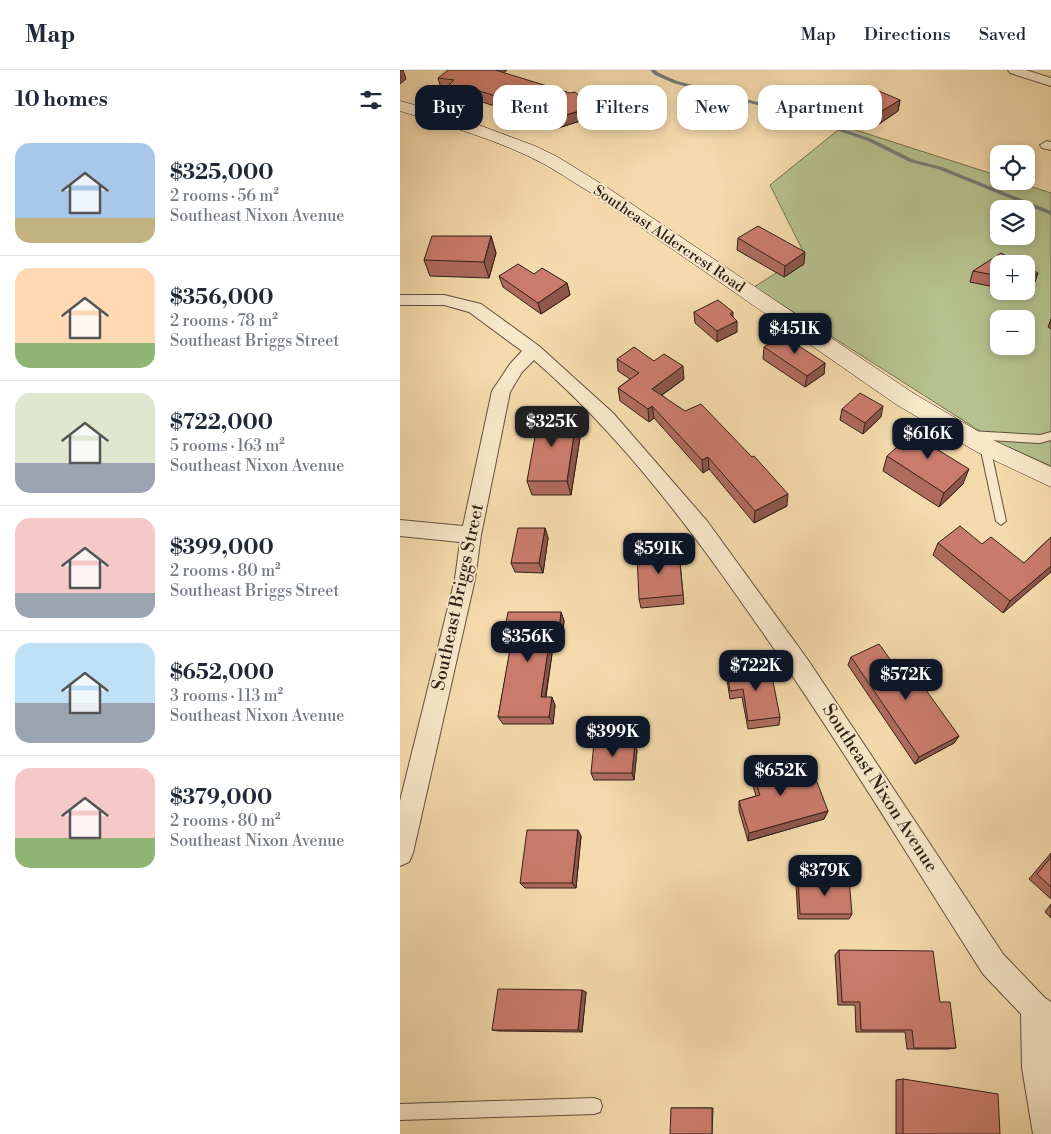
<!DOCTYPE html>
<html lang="en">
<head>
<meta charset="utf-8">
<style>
  :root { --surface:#fff; --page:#f2f2f3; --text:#1f2937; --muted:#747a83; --line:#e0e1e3; --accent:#111827 }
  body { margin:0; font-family:"Libre Bodoni",serif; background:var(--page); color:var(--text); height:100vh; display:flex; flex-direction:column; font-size:19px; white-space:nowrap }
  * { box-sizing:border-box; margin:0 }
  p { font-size:16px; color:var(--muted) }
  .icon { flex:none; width:28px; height:28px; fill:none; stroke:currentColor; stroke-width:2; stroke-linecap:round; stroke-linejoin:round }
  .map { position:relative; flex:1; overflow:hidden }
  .sheet { display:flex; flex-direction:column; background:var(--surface); width:400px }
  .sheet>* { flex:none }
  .hud { position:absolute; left:15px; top:15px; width:475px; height:45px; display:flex; gap:10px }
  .buttons { position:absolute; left:590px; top:75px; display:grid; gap:10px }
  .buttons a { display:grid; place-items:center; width:45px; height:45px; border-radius:10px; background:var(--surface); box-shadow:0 2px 8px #0003; font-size:25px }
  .price { position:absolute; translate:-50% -42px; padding:0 11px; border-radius:10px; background:var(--accent); color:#fff; font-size:16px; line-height:32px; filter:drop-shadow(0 1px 2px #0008) }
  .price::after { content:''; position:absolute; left:50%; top:30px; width:15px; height:11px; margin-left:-8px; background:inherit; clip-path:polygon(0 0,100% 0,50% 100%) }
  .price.current { background:#222; color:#fff }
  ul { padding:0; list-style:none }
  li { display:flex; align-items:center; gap:15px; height:125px; padding:0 15px }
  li+li { border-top:1px solid var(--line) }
  li span { display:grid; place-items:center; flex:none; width:140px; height:100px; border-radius:15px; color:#555 }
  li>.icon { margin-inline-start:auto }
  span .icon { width:60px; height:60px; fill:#fffc; stroke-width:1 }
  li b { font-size:21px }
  h2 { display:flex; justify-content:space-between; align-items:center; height:60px; padding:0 15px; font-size:21px }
  .pill { padding:0 18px; border-radius:15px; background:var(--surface); box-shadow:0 2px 8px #0003; font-size:18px; line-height:45px }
  .pill.current { background:var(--accent); color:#fff }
  header { display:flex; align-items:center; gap:30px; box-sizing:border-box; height:70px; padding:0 25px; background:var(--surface); border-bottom:1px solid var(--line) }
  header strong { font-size:24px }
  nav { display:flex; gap:28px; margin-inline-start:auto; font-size:18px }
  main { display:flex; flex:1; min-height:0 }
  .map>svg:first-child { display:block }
</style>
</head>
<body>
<header>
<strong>Map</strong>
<nav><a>Map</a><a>Directions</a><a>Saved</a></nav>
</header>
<main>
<section class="sheet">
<h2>10 homes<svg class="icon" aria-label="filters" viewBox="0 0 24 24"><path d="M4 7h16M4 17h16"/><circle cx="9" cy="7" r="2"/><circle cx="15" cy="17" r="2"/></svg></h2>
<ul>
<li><span style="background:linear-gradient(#a9c7e8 75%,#c2b280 0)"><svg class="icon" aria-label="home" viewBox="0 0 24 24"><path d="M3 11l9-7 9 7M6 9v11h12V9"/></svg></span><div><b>$325,000</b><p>2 rooms · 56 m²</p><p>Southeast Nixon Avenue</p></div></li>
<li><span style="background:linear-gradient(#ffd9b3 75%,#8fb573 0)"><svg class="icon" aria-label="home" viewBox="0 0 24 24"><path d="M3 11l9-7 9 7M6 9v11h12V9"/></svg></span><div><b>$356,000</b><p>2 rooms · 78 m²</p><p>Southeast Briggs Street</p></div></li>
<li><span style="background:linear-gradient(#dfe7d0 70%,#9aa5b1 0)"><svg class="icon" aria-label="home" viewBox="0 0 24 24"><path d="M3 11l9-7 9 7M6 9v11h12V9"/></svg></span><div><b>$722,000</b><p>5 rooms · 163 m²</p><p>Southeast Nixon Avenue</p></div></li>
<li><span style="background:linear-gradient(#f6c9c9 75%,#9aa5b1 0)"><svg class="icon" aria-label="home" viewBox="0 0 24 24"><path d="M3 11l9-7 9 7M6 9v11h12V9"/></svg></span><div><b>$399,000</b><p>2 rooms · 80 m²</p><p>Southeast Briggs Street</p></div></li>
<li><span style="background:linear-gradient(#bfe0f5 60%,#9aa5b1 0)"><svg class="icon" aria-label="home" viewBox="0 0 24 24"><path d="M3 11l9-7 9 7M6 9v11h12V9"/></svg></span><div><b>$652,000</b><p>3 rooms · 113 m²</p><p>Southeast Nixon Avenue</p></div></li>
<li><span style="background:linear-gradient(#f6c9c9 70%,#8fb573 0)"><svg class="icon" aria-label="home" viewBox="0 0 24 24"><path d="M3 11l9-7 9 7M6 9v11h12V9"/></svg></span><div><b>$379,000</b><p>2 rooms · 80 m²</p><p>Southeast Nixon Avenue</p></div></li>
</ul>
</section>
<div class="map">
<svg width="651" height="1064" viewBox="0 0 651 1064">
  <rect width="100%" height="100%" fill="#f4daac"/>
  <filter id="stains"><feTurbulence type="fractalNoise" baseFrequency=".004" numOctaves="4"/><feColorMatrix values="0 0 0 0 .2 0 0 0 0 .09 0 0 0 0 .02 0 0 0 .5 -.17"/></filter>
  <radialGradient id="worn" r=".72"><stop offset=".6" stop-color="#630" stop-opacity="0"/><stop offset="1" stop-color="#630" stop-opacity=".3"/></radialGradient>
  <!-- green -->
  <path fill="#b5c18e" stroke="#737154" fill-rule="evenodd" d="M443 56 599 106V111H614L651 123V396L597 372 354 217 405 185 370 115ZM599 139H626V166H599ZM599 194H626V221H599ZM599 249H626V276H599Z"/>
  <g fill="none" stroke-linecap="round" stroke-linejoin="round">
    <!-- stream -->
    <path fill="#737c75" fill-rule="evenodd" d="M250 0H255L259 3 277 11 380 38 422 54 434 56 472 69 514 90 542 97 651 141V145L538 99 510 92 468 71 431 58 419 56 376 40 273 13 255 5Z"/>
    <!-- lane casing -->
    <g stroke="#624f3e" stroke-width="2">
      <path id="lane" d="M570 361 640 365 651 362V370L640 373 570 369 565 365Z
        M585 372 590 376 606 451 601 455 596 451 580 376Z
        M194 1028 200 1030 202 1036 200 1042 194 1044 0 1050V1034Z"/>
    </g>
    <!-- street casing -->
    <g stroke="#624f3e" stroke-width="2">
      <path id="street" d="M608 0H626L651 8V16L610 3Z
        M647 71 651 72V80L642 78 640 75Z
        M0 225H44L81 234 139 276 213 343 307 451 408 590 603 884 645 928 651 932V1064H633L622 998 621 944 583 904C506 783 432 660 349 543 286 452 218 363 134 290L122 302 110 322 81 465 75 509 13 783 9 792 0 796V731L55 509 60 472 0 466V450L63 456 92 321 110 294 122 281 69 242 44 235H0Z"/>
    </g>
    <!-- secondary casing -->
    <g stroke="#312119" stroke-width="1">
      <path id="secondary" d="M0 31 55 46 135 76 156 86 205 116 513 323 593 370 651 397V417L577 382 497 335 193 124C176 114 160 103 144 94 101 71 46 55 0 41Z"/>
    </g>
    <!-- lane -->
    <use href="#lane" fill="#f8e7c9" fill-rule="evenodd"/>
    <!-- street -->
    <use href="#street" fill="#f8e7c9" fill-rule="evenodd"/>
    <!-- secondary -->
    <use href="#secondary" fill="#f8e7c9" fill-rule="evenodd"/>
  </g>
  <!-- wall -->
  <path fill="#ae6b5d" stroke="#312119" d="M103 3 193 47 155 59 125 30 110 41 76 30 52 26 50 20 41 18 38 8Z
    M447 28 500 30 498 41 479 54 446 39Z
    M91 166 96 183 89 208 30 206 24 190Z
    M338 168 404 194 384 207 337 180Z
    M599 194V218L570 212 573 201Z
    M134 204 167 213 170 225 141 244 103 217 99 206Z
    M605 221H624L616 227Z
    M294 242 333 247 337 262 317 272 295 253Z
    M651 249V259L648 257Z
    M364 277 425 293 424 304 405 317 363 289Z
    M217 289 254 291 284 309 262 325 387 436 354 453 309 399 303 403 254 348 249 352 220 331 218 318 230 309 218 301Z
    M442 339 481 347 463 364 440 350Z
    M177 345 181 361 171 425H132L127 411Z
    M543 371 539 381 563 414 539 437 483 401 487 386Z
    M145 458 148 468 143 503 115 502 111 493Z
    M651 467 603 543 533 485 538 473 582 474 624 493Z
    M279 482 284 534 241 538 239 529Z
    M161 542 164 551 161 577H153L146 627 155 635 153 654H103L98 647 111 577H108L103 568Z
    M451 587 559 666 554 673 515 694 448 595Z
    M327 602 380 647 379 655 348 659 342 627 330 629 327 610Z
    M237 680 234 710H194L191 703Z
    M352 700 406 715 428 741 424 749 348 771 339 740V731L356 726 351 709Z
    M181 766 176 818H125L120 813Z
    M651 783V829L629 809Z
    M398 809 452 844 449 849H398L396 814Z
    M651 834V848L645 842Z
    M439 880 540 932 556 978 548 979H507L505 962H456L455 935H438L435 885Z
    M186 922 182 962 98 961 92 960Z
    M503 1009 600 1064H496V1010Z
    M271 1038H313L312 1064Z"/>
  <!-- shaded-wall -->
  <path fill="#8d574c" stroke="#312119" d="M0 0H3L6 9 0 14Z
    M92 0H107L95 10Z
    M123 20 125 30 110 41 108 30Z
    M500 30 498 41 479 54 480 42Z
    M192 37 193 47 155 59 153 49Z
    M91 166 96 183 89 208 84 192Z
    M405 182 404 194 384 207 385 196Z
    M638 203 634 215 626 220V211Z
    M167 213 170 225 141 244 138 233Z
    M618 221H624L616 227Z
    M333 242V253L337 251V262L317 272V261L330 244Z
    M425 293 424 304 405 317 407 306Z
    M283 296 284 309 253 331 252 319Z
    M252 336 254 348 249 352 248 339Z
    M483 336 481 347 463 364 465 353Z
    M177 345 181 361 171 425 167 411Z
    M543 371 537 386 535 378Z
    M308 387 309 399 303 403 302 390Z
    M569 399 563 414 539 437 544 423Z
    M388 424 387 436 354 453 355 441Z
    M145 458 148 468 143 503 139 493Z
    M651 496V502L603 543 610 531Z
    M161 542 164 551 161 577 158 568Z
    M150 568 153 577 144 635 141 627Z
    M152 627 155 635 153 654 149 647Z
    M559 666 554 673 515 694 519 687Z
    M235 673 237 680 234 710 232 703Z
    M428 741 424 749 348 771 349 763Z
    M178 760 181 766 176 818 172 813Z
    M182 920 186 922 182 962 178 960Z"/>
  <!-- building -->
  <path fill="#ca7c6c" stroke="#312119" d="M48 0H95L170 23 175 22 192 37 153 49 123 20 108 30 73 19 49 15 54 10 38 8Z
    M467 16 500 30 480 42 447 28Z
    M358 156 405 182 385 196 338 168Z
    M32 166H91L84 192 24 190Z
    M601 183 621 194H599V206L573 201Z
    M118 194 134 204 142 198 167 213 138 233 99 206Z
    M626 197 638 203 626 211Z
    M318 230 333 242 330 244 337 251 317 261 294 242Z
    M382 265 425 293 407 306 364 277Z
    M234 277 254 291 264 284 283 296 252 319 285 341 301 334 352 387 354 386 388 424 355 441 308 387 302 390 252 336 248 339 218 318 239 303 217 289Z
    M460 323 483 336 465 353 442 339Z
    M139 345H177L167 411H127Z
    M520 357 543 371 535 378 569 399 544 423 487 386Z
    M560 456 582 474 591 467 624 493 651 467V496L610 531 538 473Z
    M118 458H145L139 493H111Z
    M279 482 283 525 239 529 237 485Z
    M108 542H161L158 568H150L141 627H152L149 647H98L112 568H103Z
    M479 574 495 596 505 591 559 666 519 687 451 587Z
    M370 596 380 647 348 651 343 619 330 621 327 602Z
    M194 673H235L232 703H191Z
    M397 688 406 715 417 712 428 741 349 763 339 731 360 725 352 700Z
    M127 760H178L172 813H120Z
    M651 787V817L637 804Z
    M398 809H449L452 844H400Z
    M439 880 533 881 540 932H550L556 978H514L512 960H461L460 932H442Z
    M98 919 182 920 178 960H92Z
    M503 1009 598 1024 600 1064H503Z
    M271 1038H312V1064H270Z"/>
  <g text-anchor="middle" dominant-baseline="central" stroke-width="4" stroke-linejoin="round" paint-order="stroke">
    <!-- far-street labels -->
    <g font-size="15" fill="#312119" stroke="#f8e7c9">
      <text transform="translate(269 169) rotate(34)">Southeast Aldercrest Road</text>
    </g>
    <!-- street labels -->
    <g font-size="18" fill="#312119" stroke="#f8e7c9">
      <text transform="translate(58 527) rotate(-78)">Southeast Briggs Street</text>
      <text transform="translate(480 718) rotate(57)">Southeast Nixon Avenue</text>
    </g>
  </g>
  <rect width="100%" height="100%" filter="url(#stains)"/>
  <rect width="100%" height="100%" fill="url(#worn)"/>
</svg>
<div class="buttons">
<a><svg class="icon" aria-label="locate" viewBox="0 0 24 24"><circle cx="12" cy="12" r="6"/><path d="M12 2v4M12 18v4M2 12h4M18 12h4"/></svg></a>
<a><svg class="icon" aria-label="layers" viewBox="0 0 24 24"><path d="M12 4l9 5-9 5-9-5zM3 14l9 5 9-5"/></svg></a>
<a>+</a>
<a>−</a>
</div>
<b class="price" style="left:395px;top:285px">$451K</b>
<b class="price current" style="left:152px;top:378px">$325K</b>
<b class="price" style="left:528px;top:390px">$616K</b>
<b class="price" style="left:259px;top:505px">$591K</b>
<b class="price" style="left:128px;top:593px">$356K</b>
<b class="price" style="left:356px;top:622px">$722K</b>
<b class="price" style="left:506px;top:631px">$572K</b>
<b class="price" style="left:213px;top:688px">$399K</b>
<b class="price" style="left:381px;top:727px">$652K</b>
<b class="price" style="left:425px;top:827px">$379K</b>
<div class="hud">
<a class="pill current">Buy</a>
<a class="pill">Rent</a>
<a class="pill">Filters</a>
<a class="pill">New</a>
<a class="pill">Apartment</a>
</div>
</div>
</main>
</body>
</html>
